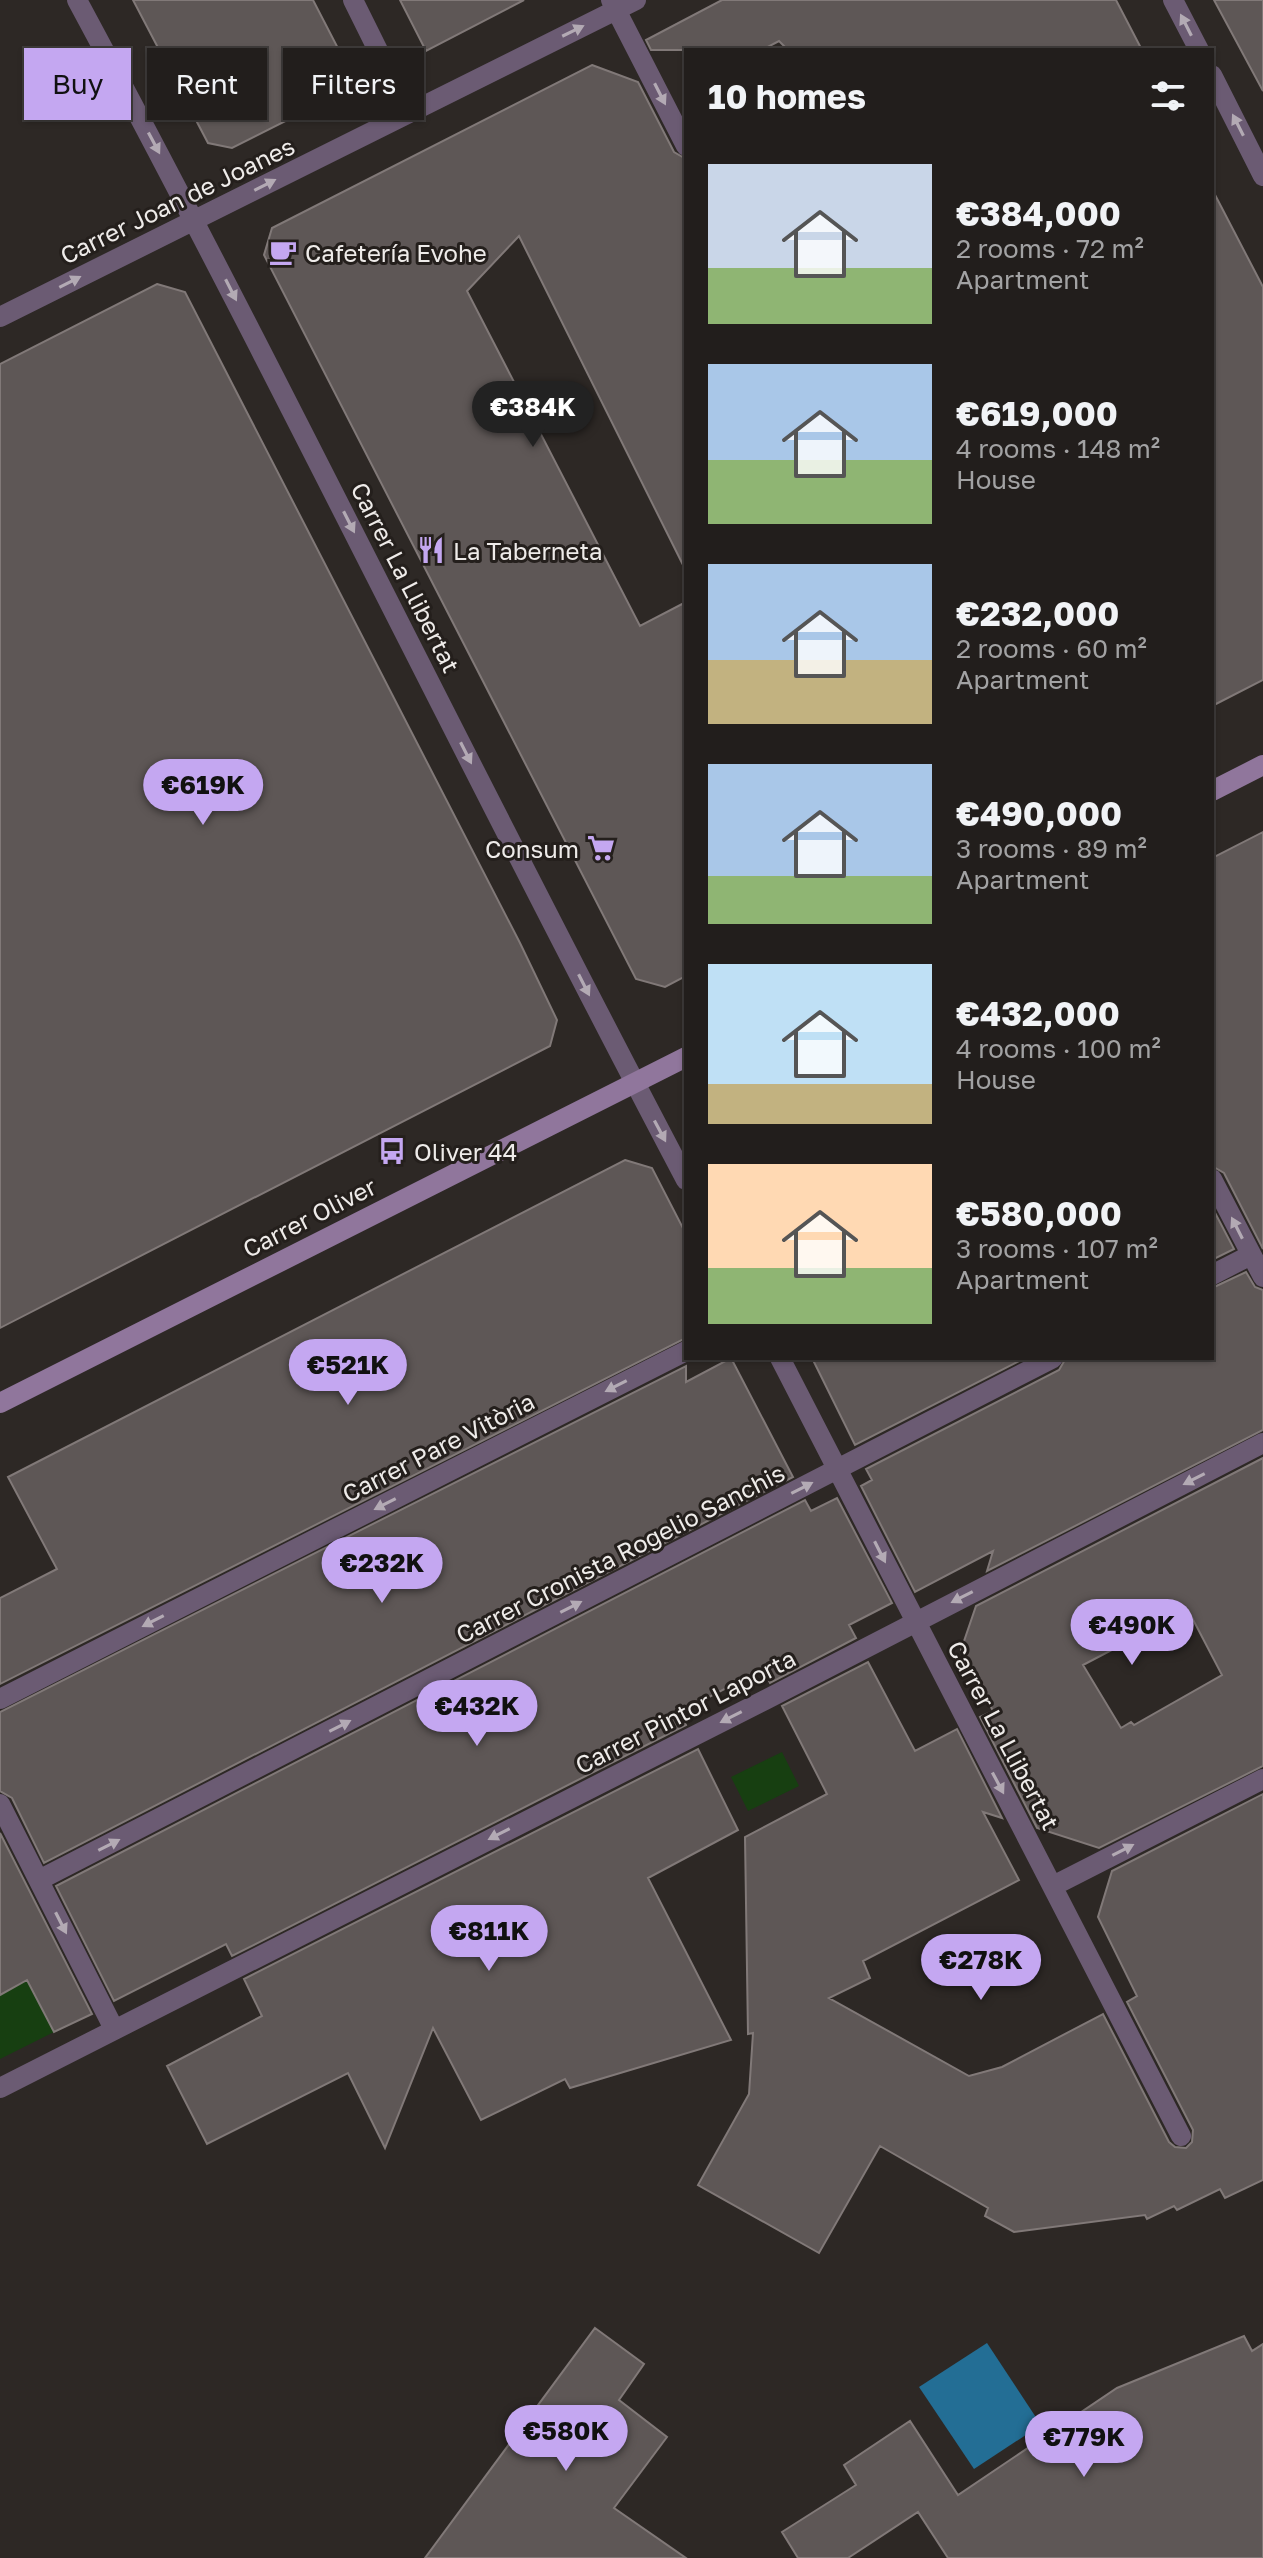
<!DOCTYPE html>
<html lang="en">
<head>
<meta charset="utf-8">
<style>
  :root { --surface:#221e1c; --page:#2e2b29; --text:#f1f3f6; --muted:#a2a2a3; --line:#3f3c3b; --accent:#c4a7f1 }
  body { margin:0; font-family:"Golos Text",sans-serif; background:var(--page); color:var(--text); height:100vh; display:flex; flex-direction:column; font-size:30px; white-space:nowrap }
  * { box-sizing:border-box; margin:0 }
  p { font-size:26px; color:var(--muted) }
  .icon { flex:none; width:44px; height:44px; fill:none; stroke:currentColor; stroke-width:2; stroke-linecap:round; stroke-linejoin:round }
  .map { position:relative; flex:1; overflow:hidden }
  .side { position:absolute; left:684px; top:48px; width:530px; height:1312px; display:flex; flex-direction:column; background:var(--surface); border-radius:0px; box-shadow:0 2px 6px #0004,0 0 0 2px var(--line) }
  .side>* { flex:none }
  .top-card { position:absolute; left:24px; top:48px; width:540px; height:72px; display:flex; gap:16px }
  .price { position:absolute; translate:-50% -68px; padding:0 18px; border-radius:28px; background:var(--accent); color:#111; font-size:26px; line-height:52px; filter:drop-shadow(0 2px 4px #0008) }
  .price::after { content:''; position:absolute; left:50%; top:48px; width:24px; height:18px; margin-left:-12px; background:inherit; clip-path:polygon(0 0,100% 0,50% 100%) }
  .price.on { background:#222; color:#fff }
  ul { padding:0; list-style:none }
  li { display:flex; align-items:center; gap:24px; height:200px; padding:0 24px }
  li span { display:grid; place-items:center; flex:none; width:224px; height:160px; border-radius:0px; color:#555 }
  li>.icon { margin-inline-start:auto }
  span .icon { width:96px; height:96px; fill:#fffc; stroke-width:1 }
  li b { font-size:34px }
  h2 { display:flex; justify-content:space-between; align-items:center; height:96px; padding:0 24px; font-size:34px }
  .pill { padding:0 28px; border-radius:0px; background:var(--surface); box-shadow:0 2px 6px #0004,0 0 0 2px var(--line); font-size:28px; line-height:72px }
  .pill.on { background:var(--accent); color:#111 }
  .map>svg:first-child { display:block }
</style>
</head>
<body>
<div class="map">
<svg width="1263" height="2558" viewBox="0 0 1263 2558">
  <rect width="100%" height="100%" fill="#2d2825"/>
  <!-- green -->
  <path fill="#173f11" d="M782 1752 799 1786 748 1811 731 1777Z
    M27 1980 54 2032 0 2059V1995Z"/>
  <!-- water -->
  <path fill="#236e95" d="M987 2343 1041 2425 974 2469 919 2387Z"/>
  <!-- building -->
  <path fill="#5e5756" stroke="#817978" stroke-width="2" fill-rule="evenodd" d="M133 0H313L357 85 232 148 208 143Z
    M400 0H524L426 51Z
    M722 0H1116L1142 50H788L779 41 762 50H651L646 40Z
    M1214 0H1263V91Z
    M592 65 638 82 674 152 686 159V571L519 236 467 291 640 626 686 602V976L665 987 636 979 264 255 272 228Z
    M1212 189 1263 287V680L1212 706Z
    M157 284 185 292 520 943 557 1020 550 1046 0 1328V364Z
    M1263 832V1249L1224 1173 1212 1166V858Z
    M625 1160 652 1168 686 1234V1338L0 1684V1598L57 1569 8 1477Z
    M1212 1207 1234 1249 1212 1260Z
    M1246 1272 1255 1287 1263 1290V1430L987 1571 993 1551 915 1592 861 1486 872 1480 866 1469 1059 1370 1066 1358H1212V1288Z
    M731 1358 793 1477 44 1863 12 1798 0 1791V1712L686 1366V1382Z
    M812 1358H1025L855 1445Z
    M1263 1458V1766L1099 1848 1037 1828 980 1717 993 1711 961 1650 976 1606ZM1188 1610 1222 1675 1134 1725 1131 1722 1121 1728 1083 1665Z
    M837 1498 892 1603 849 1625 856 1638 770 1683 763 1669 680 1712 686 1725 232 1956 226 1944 114 2001 56 1886 805 1500 811 1511Z
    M868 1662 915 1751 957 1729 1002 1818 983 1812 1019 1880 863 1961 870 1978 829 1998 969 2076 1002 2067 1103 2014 1169 2142 1175 2147 1186 2148 1192 2142 1193 2130 1127 2002 1137 1996 1098 1917 1112 1871 1263 1794V2180L1225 2198 1220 2189 1177 2210 1174 2206 1147 2219 1145 2215 1014 2232 985 2216 988 2208 880 2146 819 2253 698 2185 749 2094 753 2033 748 2034 745 1837 827 1794 782 1706Z
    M698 1749 738 1830 648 1878 731 2040 570 2088 565 2079 481 2120 433 2028 385 2148 348 2073 207 2144 167 2066 262 2016 244 1979Z
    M0 1833 92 2014 54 2032 27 1980 0 1995Z
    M595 2328 644 2364 619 2400 667 2437 614 2508 686 2558H425Z
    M1244 2336 1252 2351 1263 2344V2558H948L918 2512 848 2558H798L782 2532 856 2485 844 2465 910 2421 958 2495 1117 2388Z"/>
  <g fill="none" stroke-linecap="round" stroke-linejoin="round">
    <!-- street -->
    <path stroke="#6b5b73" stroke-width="20" d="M77 0C287 390 479 789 686 1180
      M353 0 409 113
      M611 0 686 146
      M1173 0 1199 50
      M1212 75 1263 176
      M0 317 636 0
      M1212 1179 1263 1277
      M1212 1275 1251 1255
      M780 1358 1181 2136
      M0 1699 686 1351
      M0 1804 114 2029
      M39 1880 1053 1358
      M1053 1886 1263 1779
      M0 2088 765 1700 1263 1443"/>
    <!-- secondary -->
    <path stroke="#90769c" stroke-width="20" d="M1212 791 1263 765
      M0 1403 686 1057"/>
  </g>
  <!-- one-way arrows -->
  <defs><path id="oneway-solid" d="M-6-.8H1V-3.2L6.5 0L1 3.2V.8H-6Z" transform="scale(2)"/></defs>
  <g fill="#b3aab4">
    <use href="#oneway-solid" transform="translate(1186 25) rotate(-117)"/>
    <use href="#oneway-solid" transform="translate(573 31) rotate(-26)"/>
    <use href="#oneway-solid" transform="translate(660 94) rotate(63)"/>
    <use href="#oneway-solid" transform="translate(1238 125) rotate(-117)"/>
    <use href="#oneway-solid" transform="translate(154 143) rotate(62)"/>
    <use href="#oneway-solid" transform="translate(265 185) rotate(-27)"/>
    <use href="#oneway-solid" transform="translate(70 282) rotate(-27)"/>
    <use href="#oneway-solid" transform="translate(231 290) rotate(63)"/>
    <use href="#oneway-solid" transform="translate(349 522) rotate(63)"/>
    <use href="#oneway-solid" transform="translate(466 753) rotate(63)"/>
    <use href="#oneway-solid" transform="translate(584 985) rotate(63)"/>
    <use href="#oneway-solid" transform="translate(660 1131) rotate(62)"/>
    <use href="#oneway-solid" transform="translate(1237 1228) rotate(-117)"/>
    <use href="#oneway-solid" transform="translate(616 1386) rotate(153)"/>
    <use href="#oneway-solid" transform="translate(1194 1479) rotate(153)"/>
    <use href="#oneway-solid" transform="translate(802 1488) rotate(-27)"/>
    <use href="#oneway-solid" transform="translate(385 1504) rotate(153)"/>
    <use href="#oneway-solid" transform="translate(880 1552) rotate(63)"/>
    <use href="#oneway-solid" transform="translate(962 1597) rotate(153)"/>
    <use href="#oneway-solid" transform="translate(571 1607) rotate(-27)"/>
    <use href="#oneway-solid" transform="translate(153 1621) rotate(153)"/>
    <use href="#oneway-solid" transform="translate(731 1717) rotate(153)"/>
    <use href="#oneway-solid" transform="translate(340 1726) rotate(-27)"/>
    <use href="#oneway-solid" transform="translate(998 1783) rotate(62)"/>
    <use href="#oneway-solid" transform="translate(499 1834) rotate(153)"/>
    <use href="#oneway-solid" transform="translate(109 1845) rotate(-27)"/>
    <use href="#oneway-solid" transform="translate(1123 1850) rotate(-27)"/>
    <use href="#oneway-solid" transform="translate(61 1923) rotate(63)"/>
  </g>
  <!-- icons -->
  <defs>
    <g id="cafe-bare" transform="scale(2.16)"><path d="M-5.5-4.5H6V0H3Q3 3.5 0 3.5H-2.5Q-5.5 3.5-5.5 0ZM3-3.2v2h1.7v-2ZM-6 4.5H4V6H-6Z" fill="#c4a7f1" stroke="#241f1c" stroke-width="2.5" paint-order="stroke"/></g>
    <g id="restaurant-bare" transform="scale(2.16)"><path d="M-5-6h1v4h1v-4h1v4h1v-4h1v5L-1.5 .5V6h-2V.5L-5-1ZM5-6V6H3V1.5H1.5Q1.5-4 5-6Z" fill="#c4a7f1" stroke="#241f1c" stroke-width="2.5" paint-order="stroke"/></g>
    <g id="supermarket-bare" transform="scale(2.16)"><path d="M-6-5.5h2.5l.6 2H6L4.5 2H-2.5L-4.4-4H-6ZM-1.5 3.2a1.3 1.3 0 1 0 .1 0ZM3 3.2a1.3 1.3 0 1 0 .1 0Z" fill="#c4a7f1" stroke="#241f1c" stroke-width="2.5" paint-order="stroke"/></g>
    <g id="bus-bare" transform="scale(2.16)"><path d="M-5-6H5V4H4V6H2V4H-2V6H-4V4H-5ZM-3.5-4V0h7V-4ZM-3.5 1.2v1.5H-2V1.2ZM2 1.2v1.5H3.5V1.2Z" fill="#c4a7f1" stroke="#241f1c" stroke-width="2.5" paint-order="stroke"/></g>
  </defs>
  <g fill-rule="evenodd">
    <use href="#cafe-bare" x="283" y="252"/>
    <use href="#restaurant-bare" x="431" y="550"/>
    <use href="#supermarket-bare" x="601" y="848"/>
    <use href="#bus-bare" x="392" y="1151"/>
  </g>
  <g text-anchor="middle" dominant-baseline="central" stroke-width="6" stroke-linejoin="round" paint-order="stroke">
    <!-- street labels -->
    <g font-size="24" fill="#eeebe9" stroke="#241f1c">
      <text transform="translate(177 200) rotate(-26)">Carrer Joan de Joanes</text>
      <text transform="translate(406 577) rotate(63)">Carrer La Llibertat</text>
      <text transform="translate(309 1217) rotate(-27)">Carrer Oliver</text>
      <text transform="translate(438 1447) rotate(-27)">Carrer Pare Vitòria</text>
      <text transform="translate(620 1553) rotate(-27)">Carrer Cronista Rogelio Sanchis</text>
      <text transform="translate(685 1711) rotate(-27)">Carrer Pintor Laporta</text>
      <text transform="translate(1004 1735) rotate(62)">Carrer La Llibertat</text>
    </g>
    <!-- poi labels -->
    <g font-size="24" fill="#eeebe9" stroke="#241f1c" text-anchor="start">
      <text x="305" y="252">Cafetería Evohe</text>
      <text x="453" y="550">La Taberneta</text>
      <text x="579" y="848" text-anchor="end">Consum</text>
      <text x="414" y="1151">Oliver 44</text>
    </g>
  </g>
</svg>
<b class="price on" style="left:533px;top:449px">€384K</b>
<b class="price" style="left:203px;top:827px">€619K</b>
<b class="price" style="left:348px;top:1407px">€521K</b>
<b class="price" style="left:382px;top:1605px">€232K</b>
<b class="price" style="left:1132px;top:1667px">€490K</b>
<b class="price" style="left:477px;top:1748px">€432K</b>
<b class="price" style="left:489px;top:1973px">€811K</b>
<b class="price" style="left:981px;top:2002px">€278K</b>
<b class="price" style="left:566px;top:2473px">€580K</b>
<b class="price" style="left:1084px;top:2479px">€779K</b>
<div class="top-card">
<a class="pill on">Buy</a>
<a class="pill">Rent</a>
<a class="pill">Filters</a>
</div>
<section class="side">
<h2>10 homes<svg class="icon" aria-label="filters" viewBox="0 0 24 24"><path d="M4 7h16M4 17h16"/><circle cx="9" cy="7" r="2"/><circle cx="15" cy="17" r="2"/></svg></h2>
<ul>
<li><span style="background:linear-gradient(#c9d6e8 65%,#8fb573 0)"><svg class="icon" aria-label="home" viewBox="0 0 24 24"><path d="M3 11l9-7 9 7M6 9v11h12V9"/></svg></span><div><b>€384,000</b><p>2 rooms · 72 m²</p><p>Apartment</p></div></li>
<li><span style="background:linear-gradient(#a9c7e8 60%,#8fb573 0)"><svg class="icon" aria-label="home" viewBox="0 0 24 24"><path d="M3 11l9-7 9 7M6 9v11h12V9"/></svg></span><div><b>€619,000</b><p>4 rooms · 148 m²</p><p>House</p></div></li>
<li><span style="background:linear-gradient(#a9c7e8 60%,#c2b280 0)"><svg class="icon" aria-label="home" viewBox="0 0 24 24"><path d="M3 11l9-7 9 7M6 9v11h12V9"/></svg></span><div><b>€232,000</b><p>2 rooms · 60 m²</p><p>Apartment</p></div></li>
<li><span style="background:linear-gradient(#a9c7e8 70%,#8fb573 0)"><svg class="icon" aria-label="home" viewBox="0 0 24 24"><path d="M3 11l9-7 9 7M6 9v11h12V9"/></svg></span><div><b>€490,000</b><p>3 rooms · 89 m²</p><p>Apartment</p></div></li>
<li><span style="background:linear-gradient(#bfe0f5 75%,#c2b280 0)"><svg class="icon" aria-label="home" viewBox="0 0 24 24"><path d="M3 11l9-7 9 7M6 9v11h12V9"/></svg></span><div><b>€432,000</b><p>4 rooms · 100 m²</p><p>House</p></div></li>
<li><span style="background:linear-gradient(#ffd9b3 65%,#8fb573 0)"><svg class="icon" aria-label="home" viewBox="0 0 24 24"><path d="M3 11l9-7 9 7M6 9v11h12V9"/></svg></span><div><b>€580,000</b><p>3 rooms · 107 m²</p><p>Apartment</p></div></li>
</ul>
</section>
</div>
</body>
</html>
